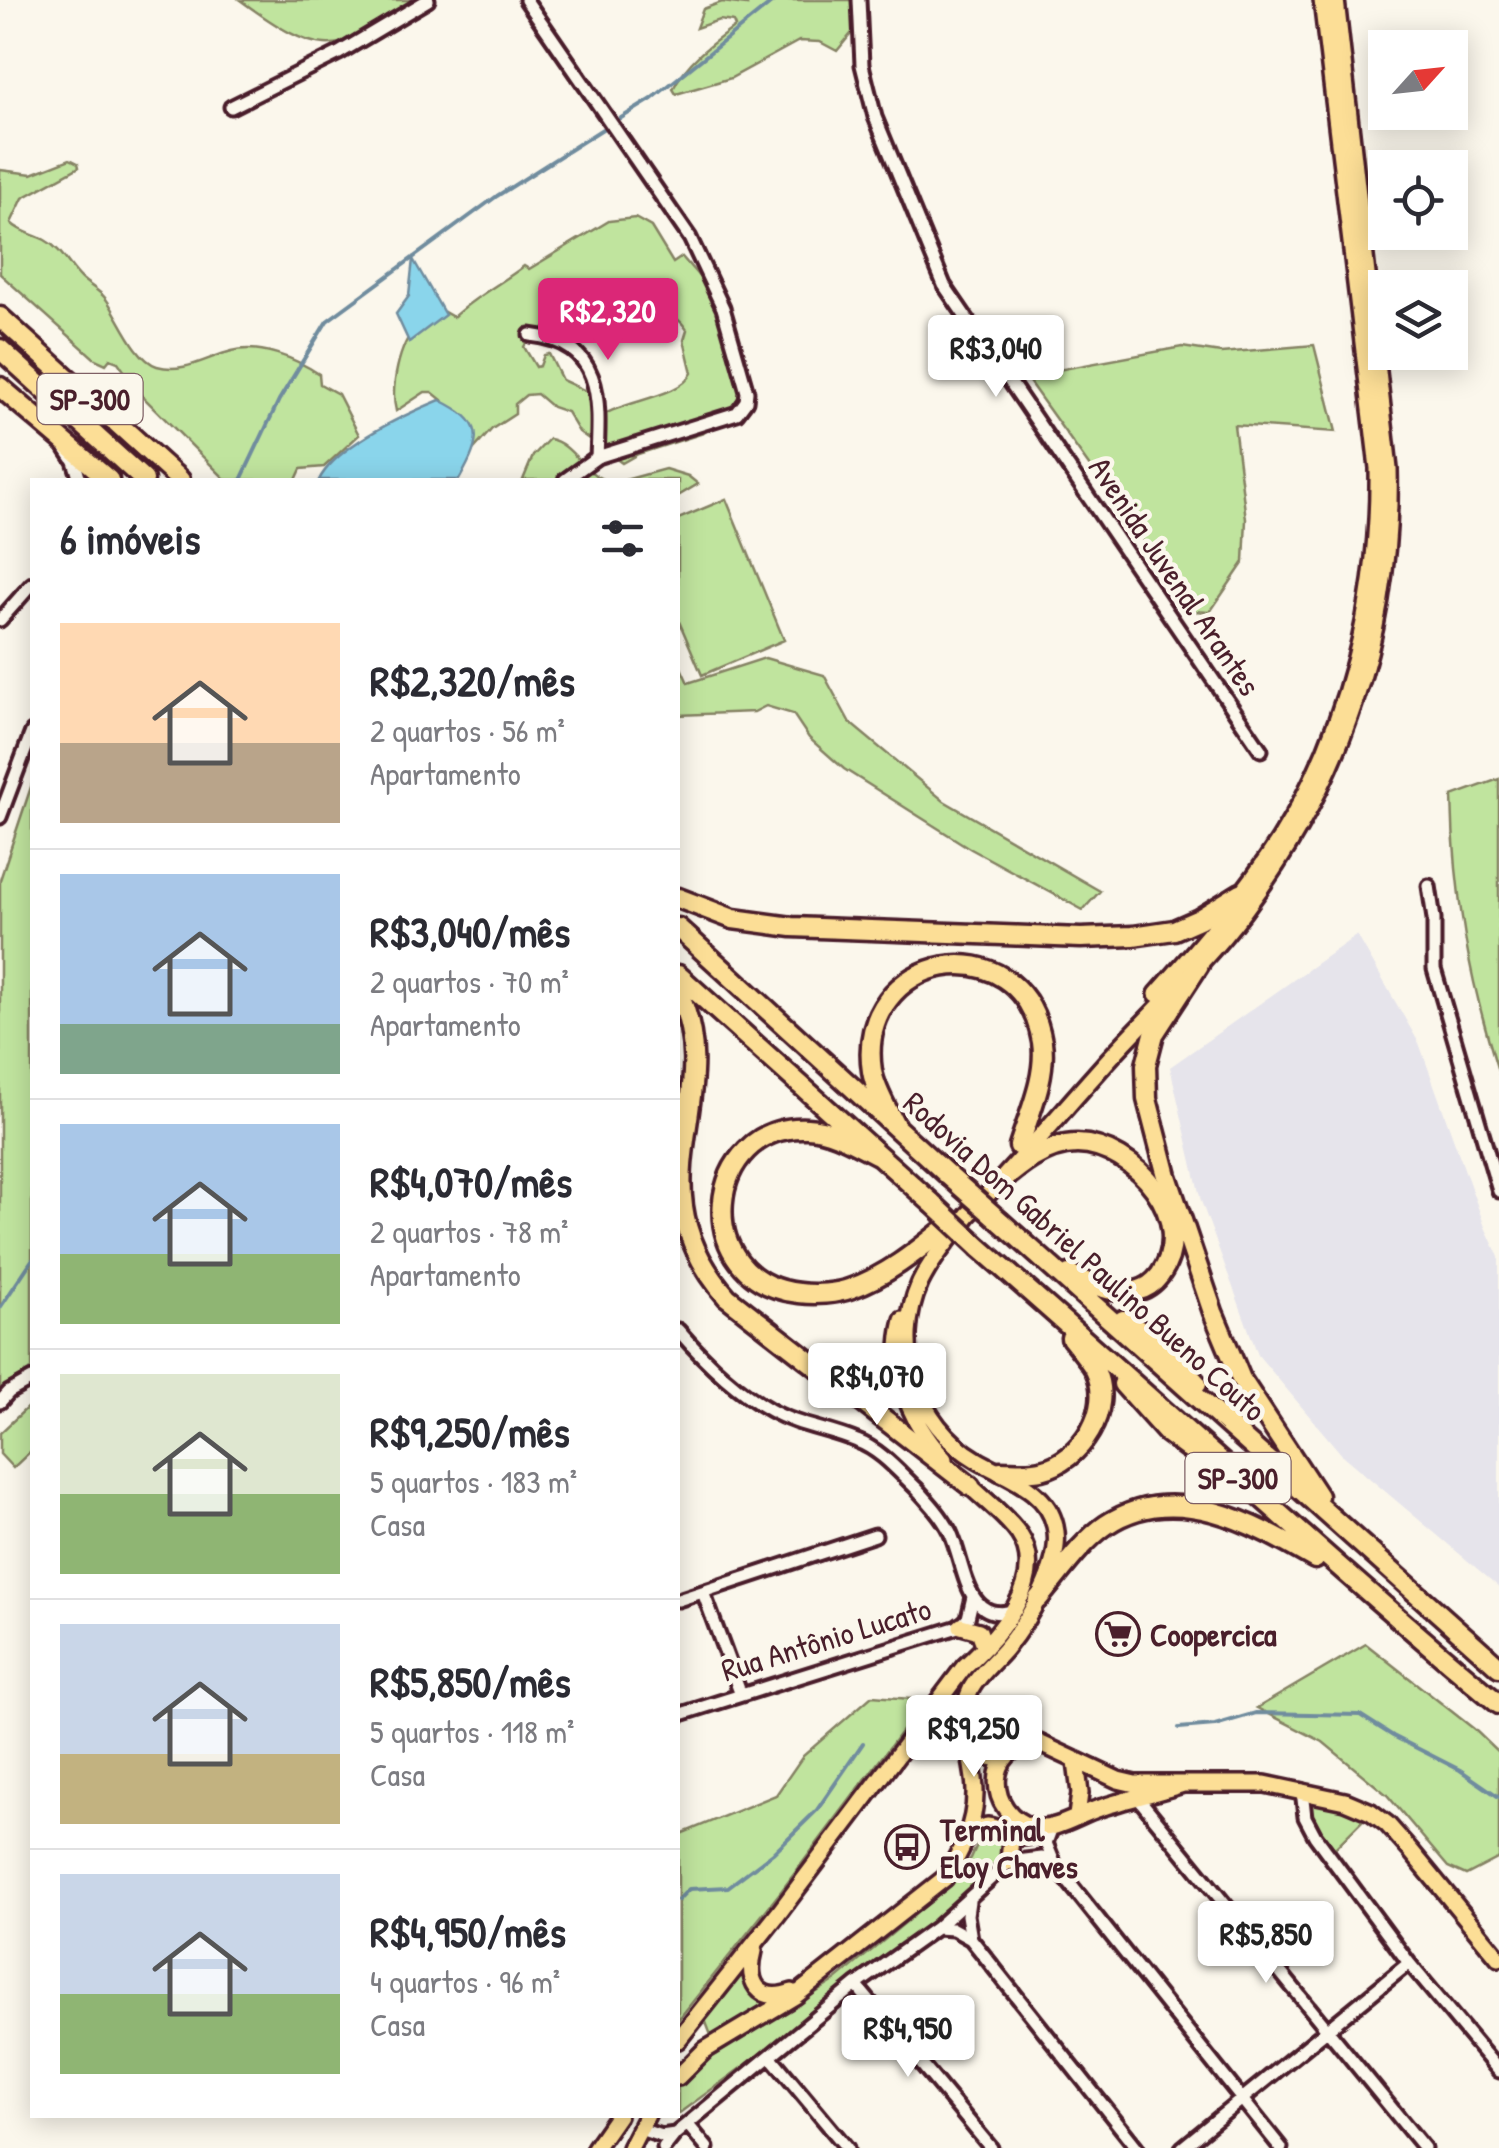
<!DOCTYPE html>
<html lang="pt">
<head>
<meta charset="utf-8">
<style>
  :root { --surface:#fff; --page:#f7f7f7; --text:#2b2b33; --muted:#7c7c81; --line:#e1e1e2; --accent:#db2777 }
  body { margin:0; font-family:"Patrick Hand",sans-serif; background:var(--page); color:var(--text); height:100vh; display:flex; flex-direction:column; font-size:38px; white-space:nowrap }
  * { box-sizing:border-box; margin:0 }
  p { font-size:32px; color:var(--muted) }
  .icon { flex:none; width:55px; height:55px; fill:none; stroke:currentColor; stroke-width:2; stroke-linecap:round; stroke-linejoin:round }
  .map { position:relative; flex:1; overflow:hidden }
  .sheet { position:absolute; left:30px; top:478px; width:650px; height:1640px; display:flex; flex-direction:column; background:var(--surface); border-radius:0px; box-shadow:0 5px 25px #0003 }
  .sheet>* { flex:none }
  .needle { width:65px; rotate:63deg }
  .fabs { position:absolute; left:1368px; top:30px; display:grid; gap:20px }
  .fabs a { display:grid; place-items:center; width:100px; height:100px; border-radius:0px; background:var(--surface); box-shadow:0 5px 25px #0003; font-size:50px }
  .price { position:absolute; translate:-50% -85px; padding:0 22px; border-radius:10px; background:#fff; color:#222; font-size:32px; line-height:65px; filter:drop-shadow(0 2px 5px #0008) }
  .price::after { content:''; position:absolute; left:50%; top:60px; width:30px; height:22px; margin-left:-15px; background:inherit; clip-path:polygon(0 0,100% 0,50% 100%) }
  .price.selected { background:var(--accent); color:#fff }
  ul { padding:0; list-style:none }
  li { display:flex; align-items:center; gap:30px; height:250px; padding:0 30px }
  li+li { border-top:2px solid var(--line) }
  li span { display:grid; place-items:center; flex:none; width:280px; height:200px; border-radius:0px; color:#555 }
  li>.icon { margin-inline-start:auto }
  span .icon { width:120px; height:120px; fill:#fffc; stroke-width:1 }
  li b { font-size:42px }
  h2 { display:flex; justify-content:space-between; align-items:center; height:120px; padding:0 30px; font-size:42px }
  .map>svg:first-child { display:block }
</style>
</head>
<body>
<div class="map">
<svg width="1499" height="2148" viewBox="0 0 1499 2148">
  <rect width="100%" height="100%" fill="#fbf7ec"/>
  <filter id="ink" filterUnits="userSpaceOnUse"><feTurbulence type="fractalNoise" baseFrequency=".01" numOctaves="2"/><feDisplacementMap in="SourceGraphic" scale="20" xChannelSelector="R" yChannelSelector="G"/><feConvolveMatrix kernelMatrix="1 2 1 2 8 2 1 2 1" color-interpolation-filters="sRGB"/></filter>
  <g filter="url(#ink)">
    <!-- built -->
    <path fill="#e6e4eb" d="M1357 935 1419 1043 1485 1227 1499 1257V1587L1343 1456 1258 1355 1201 1201 1170 1067Z"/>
    <!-- green -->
    <path fill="#c0e49e" stroke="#858264" stroke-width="2.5" fill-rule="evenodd" d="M240 0H430C335 49 333 68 240 0Z
      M746 0H858L855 29 837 51 820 42 799 41 731 78 676 94 673 89C687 61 710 45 735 27L733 22 719 20 696 28 703 9 722 2 747 5Z
      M70 159 78 163 79 167 23 198 11 223C20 232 33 234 45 240 62 249 69 267 82 279 90 286 99 290 106 299 119 316 135 359 157 366 184 374 207 357 232 351 260 344 295 358 319 374L320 384 338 394 359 435 324 467 301 469 296 480H226L141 395 118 362 110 359 106 364 95 359 0 274V170L32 174Z
      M635 218 651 227 673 263 682 257 721 302 741 391 733 408 704 433 638 454 622 463 579 432 567 412 552 407 537 394 526 395 515 404V414L492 429 467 457 442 400 432 392H425L396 411C390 388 399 345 416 327 423 320 436 316 444 312L453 317C477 295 499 285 524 266L529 269 609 221ZM602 292 621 304 632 325C655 312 671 306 687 330L684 340 692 373C680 397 627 400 603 415L596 411 588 392 562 380 549 354 544 355 540 366 536 367 524 347C532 326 560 325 579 319L590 302Z
      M1314 345 1336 432 1234 425 1246 519 1244 562 1210 612 1193 611 1025 376 1182 347 1221 353Z
      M549 439C572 443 582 471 604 480H523L533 456Z
      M665 469 688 476 698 484 678 496V480H625Z
      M726 499 784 640 702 675 678 619V519Z
      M765 658 824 675 850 723 944 801 1100 891 1083 910 971 849 844 769 809 738 793 714 766 706 754 712 678 715V661L688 683Z
      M1499 779V1074C1469 979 1454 896 1452 796Z
      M32 784V1370L28 1380 0 1394V880Z
      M32 1403V1450L13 1468 0 1454V1433Z
      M1366 1644 1474 1729 1499 1753V1858L1466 1875 1448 1867 1387 1795 1323 1742 1257 1708Z
      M872 1696 925 1700 782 1890 678 2020V1835L776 1795 803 1756Z
      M1308 1798 1365 1818 1334 1849 1310 1815Z
      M993 1834 1004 1839 1005 1849C977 1893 927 1926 887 1958 818 2012 748 2063 678 2114V2087L708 2060 836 1980 952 1884 971 1858 981 1836Z
      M747 1961V1987L763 1999 776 2002 712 2038 704 2017Z"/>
    <!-- water -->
    <path fill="#8ad5eb" stroke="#708c9e" stroke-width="2.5" d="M413 259 445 315 409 342 396 314 409 296Z
      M440 400C485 422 483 438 459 480H319C337 445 404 415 440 400Z"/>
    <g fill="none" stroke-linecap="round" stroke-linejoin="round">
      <!-- stream -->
      <path stroke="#708c9e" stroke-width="4" d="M621 118 652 99 775 0
        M241 480 279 400 327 321 497 196 604 128
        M0 1308 32 1260
        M1179 1728 1215 1725 1256 1713 1360 1715 1393 1736 1460 1770 1499 1797
        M678 1900 689 1889 728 1887 773 1853 817 1810 863 1743"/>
      <!-- minor casing -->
      <g stroke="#4a1f2b" stroke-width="19">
        <path id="minor" d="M526 0 690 238 723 308 747 392 746 401 737 413 597 457 565 480
          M859 0 862 65 875 117 944 285 1261 750
          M231 107 339 53 428 0
          M530 335C602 343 600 397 597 457
          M66 449 74 461 80 480
          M0 620 32 584
          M0 817 32 732
          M1429 886 1434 919V969L1499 1191
          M678 1330C703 1359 736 1391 770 1410 798 1426 829 1429 857 1441 881 1450 899 1472 917 1489 929 1502 942 1516 950 1532 965 1563 965 1624 1012 1611
          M0 1402 9 1392 32 1379
          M703 1592 741 1695
          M678 1600 875 1535
          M678 1715 961 1626 968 1618 973 1597
          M1302 1790 1305 1817 1315 1836 1409 1963 1499 2071
          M1139 1799 1424 2148
          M1052 1827 1046 1843 1055 1865 1281 2148
          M969 1901 967 1915 971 1939
          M936 1928 953 1929 971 1939 1137 2148
          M856 1985 991 2148
          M771 2057 847 2148
          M689 2126 707 2148
          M640 2129 661 2136 675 2134
          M664 2148 675 2134 856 1985 936 1928 1009 1862 1042 1858 1055 1865
          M1182 2148 1409 1963"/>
      </g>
      <!-- major casing -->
      <g stroke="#4a1f2b" stroke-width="22">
        <path id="major" d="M1157 994C1201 945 1245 894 1280 839 1348 729 1380 597 1378 468L1322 0
          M903 1320C890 1374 908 1419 944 1459
          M961 1626 979 1631 985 1647
          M921 1725C965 1730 959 1759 1003 1758
          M1076 1762 1080 1793 1077 1816
          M1183 1784C1155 1793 1127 1799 1100 1808 1079 1814 1054 1833 1032 1827 986 1814 983 1745 1039 1743L1118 1780 1135 1784H1265L1345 1801 1371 1812 1387 1824 1411 1851 1499 1958
          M969 1833 987 1826C1010 1829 1021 1848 1043 1828
          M1009 1862 1011 1837
          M754 1951C746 1982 758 2004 792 1992
          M678 2040 778 1914 964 1667C997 1637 1050 1580 1019 1534 1004 1513 981 1498 963 1479
          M678 2077 705 2050 795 1996 945 1878C961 1851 975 1826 975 1794 976 1761 955 1721 971 1689 978 1675 995 1661 1005 1649 1028 1621 1064 1563 1055 1526 1047 1489 1006 1477 977 1460 916 1424 891 1348 920 1283 932 1258 952 1236 968 1215 1018 1164 1063 1110 1110 1058 1155 1009 1203 965 1243 912 1341 783 1393 632 1389 469L1336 0
          M595 2148 618 2115
          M630 2148 647 2115"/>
      </g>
      <!-- highway casing -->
      <g stroke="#4a1f2b" stroke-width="25">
        <path id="highway" d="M0 317 180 480
          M0 349 144 480
          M0 387 109 480
          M678 898 733 919 792 927 1081 938 1133 936 1174 930 1199 919 1241 893
          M678 928 949 1176
          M1199 965 1154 1034 1146 1065 1147 1099 1167 1176 1213 1312 1241 1379 1318 1496
          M678 975 932 1203
          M678 992C729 1100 628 1183 727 1297L970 1486
          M896 1127C888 1110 875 1090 872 1071 854 953 1022 920 1042 1042 1047 1076 1029 1114 1019 1146
          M878 1155C856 1144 833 1129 807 1128 704 1123 688 1281 799 1293 815 1295 836 1294 852 1288 888 1275 917 1251 947 1227
          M996 1186C1018 1167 1045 1144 1077 1144 1135 1145 1199 1220 1160 1275 1154 1283 1146 1289 1136 1291 1112 1294 1090 1284 1069 1274
          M1001 1222 1499 1667
          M980 1248C1154 1399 1322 1556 1499 1704
          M1123 1320 1163 1345 1197 1384
          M1123 1384 1167 1433 1221 1473
          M1000 1471C1013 1471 1028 1473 1041 1470 1081 1461 1114 1410 1095 1370 1089 1359 1079 1348 1071 1338
          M1038 1599C1059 1575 1080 1543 1106 1525 1175 1479 1254 1524 1315 1559"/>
      </g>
      <!-- minor -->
      <use href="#minor" stroke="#fbf7ec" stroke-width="11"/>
      <!-- major -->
      <use href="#major" stroke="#fcde96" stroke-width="15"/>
      <!-- highway -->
      <use href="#highway" stroke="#fcde96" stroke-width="18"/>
      <!-- highway-bridge casing -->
      <g stroke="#4a1f2b" stroke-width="25" stroke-linecap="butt">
        <path id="highway-bridge" d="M949 1176 1001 1222
          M932 1203 980 1248"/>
      </g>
      <!-- highway-bridge -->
      <use href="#highway-bridge" stroke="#fcde96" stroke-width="18"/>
    </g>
  </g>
  <!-- icons -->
  <defs>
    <g id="supermarket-ring" transform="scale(2.25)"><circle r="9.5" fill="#fbf7ec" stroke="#4a1f2b" stroke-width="1.5"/><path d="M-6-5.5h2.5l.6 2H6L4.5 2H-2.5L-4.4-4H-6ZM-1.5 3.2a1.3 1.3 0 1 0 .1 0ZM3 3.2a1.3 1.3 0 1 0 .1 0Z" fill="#4a1f2b"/></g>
    <g id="bus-ring" transform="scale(2.25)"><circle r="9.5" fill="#fbf7ec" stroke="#4a1f2b" stroke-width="1.5"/><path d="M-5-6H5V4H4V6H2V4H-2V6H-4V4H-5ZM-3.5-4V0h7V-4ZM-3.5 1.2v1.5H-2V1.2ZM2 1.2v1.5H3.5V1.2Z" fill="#4a1f2b"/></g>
  </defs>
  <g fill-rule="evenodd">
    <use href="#supermarket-ring" x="1118" y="1634"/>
    <use href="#bus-ring" x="907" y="1847"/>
  </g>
  <g text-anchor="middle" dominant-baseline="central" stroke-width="9" stroke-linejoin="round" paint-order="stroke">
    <!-- shield labels -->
    <g fill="#fbf7ec" stroke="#7f6065" stroke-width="2.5">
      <rect x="37.5" y="374" width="105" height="50" rx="8"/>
      <rect x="1185.5" y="1453" width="105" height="50" rx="8"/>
    </g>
    <g font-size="30" font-weight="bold" fill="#4a1f2b">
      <text x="90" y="399">SP-300</text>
      <text x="1238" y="1478">SP-300</text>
    </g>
    <!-- street labels -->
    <g font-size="32" fill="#4a1f2b" stroke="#fbf7ec">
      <text transform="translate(1175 576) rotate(56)">Avenida Juvenal Arantes</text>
      <text transform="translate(1085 1256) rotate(42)">Rodovia Dom Gabriel Paulino Bueno Couto</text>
      <text transform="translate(826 1639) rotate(-17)">Rua Antônio Lucato</text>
    </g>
    <!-- poi labels -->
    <g font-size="32" font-weight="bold" fill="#4a1f2b" stroke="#fbf7ec" text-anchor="start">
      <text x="1150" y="1634">Coopercica</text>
      <text x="940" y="1829">Terminal<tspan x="940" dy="37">Eloy Chaves</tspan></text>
    </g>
  </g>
</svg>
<div class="fabs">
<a><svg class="needle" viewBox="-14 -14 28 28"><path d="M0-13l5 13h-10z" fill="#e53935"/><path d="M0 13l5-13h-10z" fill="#7c7c81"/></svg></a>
<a><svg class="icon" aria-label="locate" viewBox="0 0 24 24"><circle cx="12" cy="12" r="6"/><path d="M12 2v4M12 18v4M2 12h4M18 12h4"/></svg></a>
<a><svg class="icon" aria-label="layers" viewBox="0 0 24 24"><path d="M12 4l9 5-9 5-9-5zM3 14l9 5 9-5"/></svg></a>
</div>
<b class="price selected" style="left:608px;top:363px">R$2,320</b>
<b class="price" style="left:996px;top:400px">R$3,040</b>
<b class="price" style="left:877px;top:1428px">R$4,070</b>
<b class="price" style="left:974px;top:1780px">R$9,250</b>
<b class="price" style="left:1266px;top:1986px">R$5,850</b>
<b class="price" style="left:908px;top:2080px">R$4,950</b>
<section class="sheet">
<h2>6 imóveis<svg class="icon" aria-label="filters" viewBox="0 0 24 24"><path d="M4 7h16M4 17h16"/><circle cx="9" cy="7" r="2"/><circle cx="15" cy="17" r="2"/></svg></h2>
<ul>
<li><span style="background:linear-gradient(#ffd9b3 60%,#b9a48a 0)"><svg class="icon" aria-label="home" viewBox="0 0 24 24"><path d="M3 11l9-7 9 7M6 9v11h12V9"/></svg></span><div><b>R$2,320/mês</b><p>2 quartos · 56 m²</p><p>Apartamento</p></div></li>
<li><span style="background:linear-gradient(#a9c7e8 75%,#7fa58c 0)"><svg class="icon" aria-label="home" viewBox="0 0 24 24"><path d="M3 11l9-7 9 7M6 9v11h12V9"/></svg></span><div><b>R$3,040/mês</b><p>2 quartos · 70 m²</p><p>Apartamento</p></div></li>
<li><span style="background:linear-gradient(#a9c7e8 65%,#8fb573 0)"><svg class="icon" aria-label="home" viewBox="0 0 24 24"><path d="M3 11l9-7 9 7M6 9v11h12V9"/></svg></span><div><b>R$4,070/mês</b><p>2 quartos · 78 m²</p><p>Apartamento</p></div></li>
<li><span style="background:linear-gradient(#dfe7d0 60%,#8fb573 0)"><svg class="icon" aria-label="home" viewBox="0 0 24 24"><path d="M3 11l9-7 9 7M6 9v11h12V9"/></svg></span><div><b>R$9,250/mês</b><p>5 quartos · 183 m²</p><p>Casa</p></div></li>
<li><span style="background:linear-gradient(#c9d6e8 65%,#c2b280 0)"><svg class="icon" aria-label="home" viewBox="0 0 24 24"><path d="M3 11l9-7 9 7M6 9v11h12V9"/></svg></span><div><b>R$5,850/mês</b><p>5 quartos · 118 m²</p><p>Casa</p></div></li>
<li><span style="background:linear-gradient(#c9d6e8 60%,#8fb573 0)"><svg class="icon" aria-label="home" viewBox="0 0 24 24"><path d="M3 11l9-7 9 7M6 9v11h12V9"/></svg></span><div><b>R$4,950/mês</b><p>4 quartos · 96 m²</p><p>Casa</p></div></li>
</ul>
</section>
</div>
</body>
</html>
